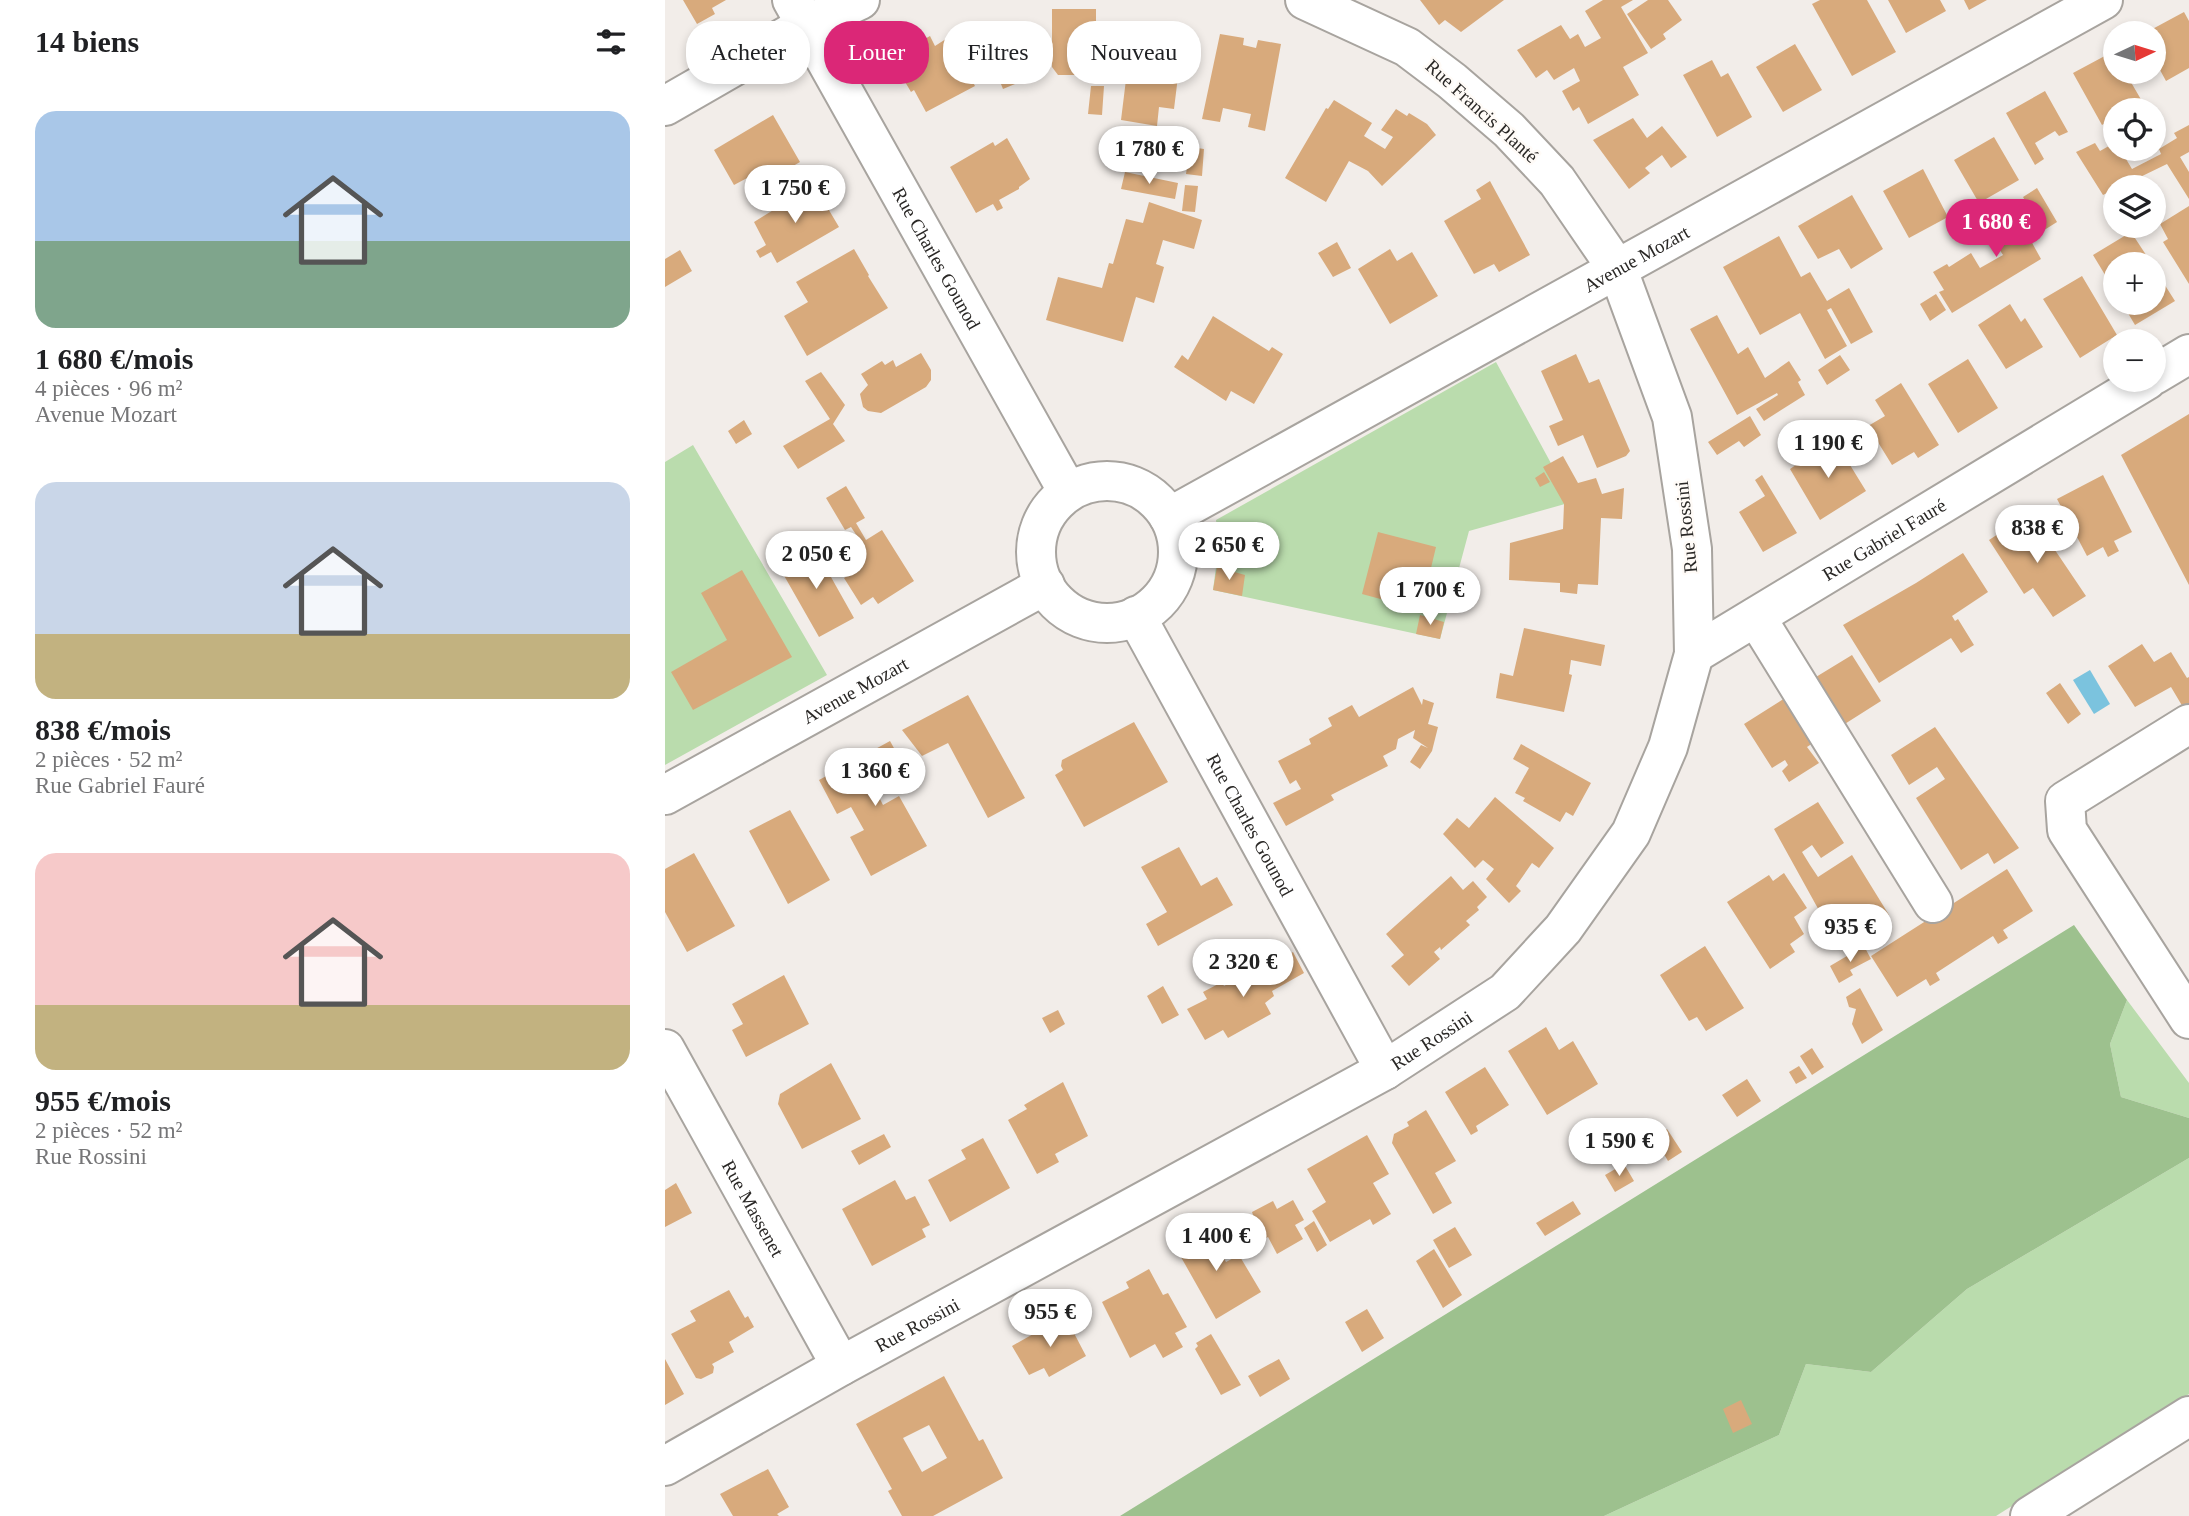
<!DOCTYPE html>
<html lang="fr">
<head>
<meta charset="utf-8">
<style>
  :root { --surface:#fff; --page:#f6f6f6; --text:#202124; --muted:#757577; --accent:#db2777 }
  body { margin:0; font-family:Georgia,serif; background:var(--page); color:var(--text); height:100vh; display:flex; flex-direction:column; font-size:26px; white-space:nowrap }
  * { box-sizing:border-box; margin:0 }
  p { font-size:23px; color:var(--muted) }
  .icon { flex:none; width:38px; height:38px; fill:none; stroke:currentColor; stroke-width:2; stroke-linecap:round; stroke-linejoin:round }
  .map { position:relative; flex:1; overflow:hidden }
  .details { display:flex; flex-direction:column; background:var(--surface); width:665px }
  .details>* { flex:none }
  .top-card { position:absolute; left:21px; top:21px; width:665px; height:63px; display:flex; gap:14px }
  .needle { width:46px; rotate:86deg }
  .fabs { position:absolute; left:1438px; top:21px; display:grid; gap:14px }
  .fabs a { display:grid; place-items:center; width:63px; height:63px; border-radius:50%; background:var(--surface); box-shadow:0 4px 10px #0003; font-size:35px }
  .price { position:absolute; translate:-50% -60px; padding:0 16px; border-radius:24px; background:#fff; color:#222; font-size:23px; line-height:46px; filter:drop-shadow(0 2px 4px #0008) }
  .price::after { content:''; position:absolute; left:50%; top:42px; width:21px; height:16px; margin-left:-10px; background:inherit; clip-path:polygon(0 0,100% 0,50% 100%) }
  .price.current { background:var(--accent); color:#fff }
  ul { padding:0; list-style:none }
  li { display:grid; align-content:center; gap:14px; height:371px; padding:0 35px }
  li span { display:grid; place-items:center; height:217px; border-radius:21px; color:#555 }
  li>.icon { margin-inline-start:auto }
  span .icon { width:126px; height:126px; fill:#fffc; stroke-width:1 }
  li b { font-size:30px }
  h2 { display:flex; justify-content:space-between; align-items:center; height:84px; padding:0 35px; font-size:30px }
  .chip { padding:0 24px; border-radius:28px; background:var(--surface); box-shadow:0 4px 10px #0003; font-size:24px; line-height:63px }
  .chip.current { background:var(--accent); color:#fff }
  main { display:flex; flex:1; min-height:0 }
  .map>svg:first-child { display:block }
</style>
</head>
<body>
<main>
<section class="details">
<h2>14 biens<svg class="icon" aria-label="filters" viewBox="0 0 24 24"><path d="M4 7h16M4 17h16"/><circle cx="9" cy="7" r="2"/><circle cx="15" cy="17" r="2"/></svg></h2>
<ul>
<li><span style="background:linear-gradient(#a9c7e8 60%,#7fa58c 0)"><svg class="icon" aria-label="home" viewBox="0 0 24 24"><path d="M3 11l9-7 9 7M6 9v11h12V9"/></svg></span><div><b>1 680 €/mois</b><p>4 pièces · 96 m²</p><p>Avenue Mozart</p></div></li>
<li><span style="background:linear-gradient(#c9d6e8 70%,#c2b280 0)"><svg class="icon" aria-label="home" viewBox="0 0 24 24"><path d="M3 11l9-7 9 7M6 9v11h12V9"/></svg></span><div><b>838 €/mois</b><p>2 pièces · 52 m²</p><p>Rue Gabriel Fauré</p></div></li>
<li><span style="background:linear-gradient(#f6c9c9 70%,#c2b280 0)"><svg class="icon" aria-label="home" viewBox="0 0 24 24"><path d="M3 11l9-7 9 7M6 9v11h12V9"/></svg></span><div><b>955 €/mois</b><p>2 pièces · 52 m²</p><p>Rue Rossini</p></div></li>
</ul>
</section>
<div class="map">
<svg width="1524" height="1516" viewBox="0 0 1524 1516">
  <rect width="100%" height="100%" fill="#f2ede9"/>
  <!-- green -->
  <path fill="#badcad" d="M831 362 907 502 804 531 775 639 548 590 554 544 551 520Z
    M28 445 162 675 0 765V462Z
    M1462 1000 1524 1083V1118L1456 1097 1445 1044Z
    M1524 1158V1394L1331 1516H939L1114 1435 1141 1364 1206 1372 1302 1289Z"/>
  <!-- forest -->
  <path fill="#9dc18e" d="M1409 925 1462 1000 1445 1044 1456 1097 1524 1118V1158L1302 1289 1206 1372 1141 1364 1114 1435 939 1516H455Z"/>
  <!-- water -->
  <path fill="#7bc3de" d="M1425 670 1445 704 1429 714 1408 680Z"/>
  <!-- building -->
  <path fill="#d8aa7c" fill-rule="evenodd" d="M18 0H61L47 8 50 14 32 24Z
    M755 0H839L796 32 780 20 774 25Z
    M938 0H968L956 7 983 53 958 67 974 95 923 124 914 107 908 111 897 91 915 81 909 68 889 80 882 70 871 78 852 50 896 25 905 39 913 34 920 47 936 38 920 11Z
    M983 0H1003L1017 20 998 34 1001 39 986 49 962 14Z
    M1155 0H1202L1231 52 1187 76 1147 4Z
    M1223 0H1275L1281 11 1241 33Z
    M1299 0H1322L1304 10Z
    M387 9H431V66L425 75H393L387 67Z
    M1519 12 1524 21V68L1501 81 1489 59V33H1480Z
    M555 34 579 38 578 45 591 48 593 40 616 44 600 131 583 127 586 114 558 108 555 122 537 119Z
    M265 36 270 46 284 37 310 86 261 112 249 90 246 92 236 75 239 73 229 56Z
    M466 39 517 44 509 109 494 107 492 126 456 120Z
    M1130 44 1157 90 1118 112 1091 67Z
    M1449 51 1451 72H1460L1481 108 1475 110H1451V117L1437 125 1408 73Z
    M1047 60 1056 77 1063 73 1087 117 1052 137 1018 75Z
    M354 65 360 80 338 89 332 74Z
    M426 86H439L437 115 423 114Z
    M1380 91 1403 132 1394 136 1390 131 1370 143 1379 159 1370 165 1341 113Z
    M669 100 707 123 699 136 720 149 728 137 716 130 731 109 742 116 744 113 762 124 771 135 717 186 703 171 684 161 661 202 620 178 661 108 663 109Z
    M108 115 135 162 90 188 84 177 69 185 49 150Z
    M968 118 982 138 997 126 1022 157 1006 168 997 155 980 168 985 173 964 189 928 140Z
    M1524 125V152L1515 157 1524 172V199L1502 164 1438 195 1411 152 1430 143 1435 151 1451 142V149H1455L1467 169 1496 154 1494 149 1512 138 1509 133Z
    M1329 137 1354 180 1314 203 1289 160Z
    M342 138 365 179 354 187V189L334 200 338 208 332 211 328 204 311 213 285 167 328 142 330 146Z
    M525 147 539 149 537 176 521 174Z
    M1258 169 1283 217 1244 238 1218 191Z
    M460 172 513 183 510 199 456 189Z
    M825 181 865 255 834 272 829 264 809 274 779 221 816 199 811 190Z
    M149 185 174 227 112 263 106 252 95 258 91 251 101 245 89 222Z
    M520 185 533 186 530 212 517 211Z
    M1372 188 1392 222 1365 239 1376 259 1287 313 1274 292 1279 290 1268 272 1282 264 1284 267 1306 253 1315 268 1338 255 1329 241 1369 216 1358 197Z
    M1187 195 1218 249 1186 269 1174 249 1153 259 1133 226Z
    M484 202 537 220 529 249 498 240 491 264 499 267 489 303 471 297 458 342 381 320 393 277 437 288 444 263 448 264 461 219 478 223Z
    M1524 206V284L1498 242 1503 239 1495 224Z
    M1308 212 1322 237 1307 244 1293 221Z
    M1466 232 1487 264H1451V293L1428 255Z
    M1114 236 1136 277 1145 272 1162 301 1184 288 1208 332 1186 344 1166 308 1162 310 1182 346 1160 359 1135 313 1095 335 1058 267Z
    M672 242 686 268 668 277 653 253Z
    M189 249 204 275 203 276 223 308 142 356 119 316 143 302 131 282Z
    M725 249 732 261 747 252 773 296 725 324 693 269Z
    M15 250 27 271 0 287V259Z
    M1489 268 1510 301 1470 325 1457 303H1489Z
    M1417 276 1452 335 1415 358 1378 299Z
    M1271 294 1281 310 1265 321 1255 304Z
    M1345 304 1356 322 1360 318 1378 347 1341 369 1313 325Z
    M1052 315 1073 354 1083 347 1100 378 1124 361 1136 380 1133 382 1140 395 1099 421 1091 409 1113 395 1112 393 1072 415 1025 329Z
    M548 316 604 351 607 347 618 354 589 404 566 391 561 401 509 367 517 355 523 360Z
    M256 353 266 370V380L261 387 216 413 203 411 198 407 195 394 203 385 196 374 217 361 220 365 228 360 231 367Z
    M911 354 924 383 934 379 965 451 961 456 932 468 918 435 893 446 884 426 898 420 876 371Z
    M1175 355 1185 370 1162 385 1153 370Z
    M1303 359 1333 408 1293 433 1263 384Z
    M156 372 180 405 168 424 180 441 133 469 118 446 165 419 140 381Z
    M1236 383 1274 445 1253 458 1249 452 1227 465 1203 426 1220 416 1210 400Z
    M1524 414V585L1456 455Z
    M1085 416 1096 435 1079 447 1074 441 1052 455 1043 442Z
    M79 420 87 434 71 444 63 431Z
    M1169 439 1201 491 1155 520 1125 469Z
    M898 456 913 483 931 478 937 494 959 488 957 519 936 518 933 585 913 584 912 594 895 592V583L844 580 845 543 898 529 899 504 878 467Z
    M879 472 885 482 875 487 870 478Z
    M1097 475 1132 533 1098 552 1074 512 1100 496 1090 480Z
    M1438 475 1467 532 1449 541 1454 551 1443 557 1438 547 1422 556 1392 499Z
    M181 486 200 518 191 523 201 540 217 530 249 581 213 604 208 597 196 605 179 578 191 571 180 552 196 542 186 527 180 530 161 498Z
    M1365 513 1421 596 1388 617 1368 588 1359 594 1324 540Z
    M713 532 771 547 756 610 697 594Z
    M148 545 189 618 154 637 113 565Z
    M1298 553 1323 592 1287 616 1290 621 1293 619 1309 645 1296 653 1286 638 1214 683 1178 625 1251 583Z
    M552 567 580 575 577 596 548 590Z
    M77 570 127 657 28 710 6 672 62 640 36 593Z
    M755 615 779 622 775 639 751 634Z
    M859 628 940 645 936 666 906 660 904 674 907 675 899 712 831 698 835 673 848 676Z
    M1477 644 1489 662 1506 652 1522 678 1524 677V713L1522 714 1506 687 1470 707 1443 666Z
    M1187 655 1216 701 1175 727 1146 680Z
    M1395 683 1416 714 1403 724 1381 693Z
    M748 687 757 705 758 699 769 703 763 724 773 727 767 751 755 769 745 762 756 745 763 748 748 738 750 730 733 739 731 749 718 756 723 766 666 795 669 800 621 826 608 803 636 789 631 780 625 784 613 761 646 744 644 739 667 726 663 718 687 705 694 717Z
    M303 695 360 798 323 818 283 743 257 756 237 730Z
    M1120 698 1148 743 1142 747 1154 763 1124 782 1117 771 1123 765 1120 760 1107 768 1079 724Z
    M469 722 503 782 419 827 390 775 398 770 396 766 397 760Z
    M1270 727 1354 848 1329 864 1323 853 1296 870 1251 798 1280 779 1272 767 1244 785 1226 755Z
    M225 741 243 773 211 791 218 805 234 796 262 846 206 876 185 837 199 830 186 807 172 814 154 780Z
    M856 744 926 783 908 816 901 812 895 822 858 801 860 798 850 793 864 768 848 759Z
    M830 797 889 848 874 868 867 863 851 886 856 891 844 903 821 879 829 869 818 860 810 868 778 834 792 818 804 828Z
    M1153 802 1179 843 1156 858 1147 845 1137 852 1145 865 1153 877 1187 855 1224 915 1190 936 1170 906 1156 914 1109 829Z
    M125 810 165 880 123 904 84 831Z
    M514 847 536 886 552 877 568 905 493 946 481 924 502 912 476 867Z
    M29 853 70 926 22 952 0 912V869Z
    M1342 869 1368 911 1338 930 1343 938 1333 944 1328 936 1271 973 1275 980 1265 986 1261 979 1232 997 1206 956Z
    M1119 873 1142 908 1129 917 1139 934 1125 944 1130 952 1105 969 1062 902 1104 875 1108 881Z
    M786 876 798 890 808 881 822 897 812 907 814 910 801 921 805 925 776 950 775 947 769 952 775 959 744 986 726 966 739 955 721 934Z
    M1040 946 1079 1008 1041 1031 1032 1017 1024 1021 995 975Z
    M1199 946 1206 959 1185 970 1188 975 1174 983 1165 966Z
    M628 952 639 973 607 991 609 996 600 1003 606 1014 563 1038 558 1030 540 1040 522 1009 542 999 538 992 557 982 559 986 578 976 580 978Z
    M119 975 144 1024 81 1057 67 1030 78 1024 67 1004Z
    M498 986 514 1015 497 1024 482 996Z
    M1195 988 1218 1030 1197 1044 1187 1024 1191 1009 1184 1007 1181 997Z
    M393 1010 400 1024 385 1033 377 1018Z
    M881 1027 894 1050 908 1041 933 1084 882 1115 843 1051Z
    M1147 1048 1159 1067 1147 1075 1135 1056Z
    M166 1063 196 1119 137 1149 113 1104 115 1094Z
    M1134 1066 1142 1078 1131 1084 1124 1072Z
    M820 1067 844 1105 811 1126 813 1131 806 1135 780 1092Z
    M1082 1079 1096 1101 1072 1117 1057 1095Z
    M398 1082 423 1136 390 1154 394 1162 372 1174 343 1120 362 1109 359 1105Z
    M761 1110 791 1161 770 1173 787 1203 768 1214 727 1143 729 1134 744 1126 742 1122Z
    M1002 1129 1017 1152 1003 1161 989 1137Z
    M219 1134 226 1147 194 1165 186 1151Z
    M702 1135 724 1174 708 1183 726 1214 708 1225 705 1219 665 1242 647 1211 661 1202 642 1169Z
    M318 1138 345 1188 285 1222 263 1180 301 1159 296 1150Z
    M959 1164 969 1181 950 1192 940 1175Z
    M230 1180 241 1200 250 1196 265 1225 257 1229 261 1237 207 1266 177 1209Z
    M11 1183 27 1213 0 1227V1190Z
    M628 1200 639 1220 630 1225 638 1239 612 1254 603 1237 585 1247 576 1232 575 1224 588 1215 587 1212 608 1201 612 1209Z
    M908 1201 916 1214 880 1236 871 1223Z
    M649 1221 662 1245 652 1252 639 1228Z
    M541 1226 561 1262 574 1255 596 1292 551 1319 508 1243Z
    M790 1227 807 1255 784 1268 768 1240Z
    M769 1249 797 1295 778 1308 751 1261Z
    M484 1269 498 1295 503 1293 522 1327 510 1333 518 1347 498 1358 490 1344 465 1358 437 1302 464 1288 461 1282Z
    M64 1290 80 1318 83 1316 89 1327 64 1342 69 1352 47 1364 49 1367 48 1373 36 1379 31 1378 6 1334 31 1321 25 1311Z
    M702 1309 719 1338 697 1352 680 1322Z
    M400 1316 421 1356 384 1377 379 1368 364 1375 347 1346Z
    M546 1334 576 1385 556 1395 530 1349 533 1346 531 1343Z
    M0 1359 19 1394 0 1405Z
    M614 1359 625 1379 595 1397 583 1376Z
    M279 1376 314 1441 318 1439 338 1478 268 1516H237L223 1491 227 1489 191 1424ZM264 1425 282 1458 257 1472 238 1438Z
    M1076 1400 1087 1424 1068 1433 1058 1409Z
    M103 1469 124 1507 112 1514 114 1516H68L55 1494Z"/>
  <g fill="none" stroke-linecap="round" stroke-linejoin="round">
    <!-- minor casing -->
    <g stroke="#a8a49f" stroke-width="42">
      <g id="minor">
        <path id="s1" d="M127 0 403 492"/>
        <path d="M0 106 141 25 195 0"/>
        <path d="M1489 375 1524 354"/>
        <circle cx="442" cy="552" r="71"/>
        <path id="s2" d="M504 517 1438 0"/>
        <path id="s3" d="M471 616 720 1070"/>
        <path d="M1091 617 1268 903"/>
        <path id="s4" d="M1029 654 1482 380"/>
        <path d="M1524 724 1400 801 1402 830 1524 1019"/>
        <path id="s5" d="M0 795 380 585"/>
        <path id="s6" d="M0 1049 176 1366"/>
        <path id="s7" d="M0 1466 176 1366 720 1070 840 992 898 929 966 833 1003 747 1029 654 1027 549 1007 417 953 270 892 181 844 130 787 81 742 47 640 0"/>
        <path d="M1365 1516 1524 1416"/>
      </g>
    </g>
    <!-- minor -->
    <use href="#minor" stroke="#fff" stroke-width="38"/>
  </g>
  <g text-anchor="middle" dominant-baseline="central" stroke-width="5" stroke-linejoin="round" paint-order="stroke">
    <!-- street labels -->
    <g font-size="19" fill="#2a2826" stroke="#fffbf7">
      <text transform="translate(817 111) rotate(42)">Rue Francis Planté</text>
      <text stroke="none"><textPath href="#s1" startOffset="296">Rue Charles Gounod</textPath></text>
      <text stroke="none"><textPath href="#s2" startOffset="534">Avenue Mozart</textPath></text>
      <text transform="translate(1021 527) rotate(-96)">Rue Rossini</text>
      <text stroke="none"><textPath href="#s4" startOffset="222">Rue Gabriel Fauré</textPath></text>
      <text stroke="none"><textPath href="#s5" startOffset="217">Avenue Mozart</textPath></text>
      <text stroke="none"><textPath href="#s3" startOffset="238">Rue Charles Gounod</textPath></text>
      <text stroke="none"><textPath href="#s7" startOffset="877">Rue Rossini</textPath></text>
      <text stroke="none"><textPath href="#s6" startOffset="182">Rue Massenet</textPath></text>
      <text stroke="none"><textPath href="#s7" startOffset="289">Rue Rossini</textPath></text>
    </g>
  </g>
</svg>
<div class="fabs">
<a><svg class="needle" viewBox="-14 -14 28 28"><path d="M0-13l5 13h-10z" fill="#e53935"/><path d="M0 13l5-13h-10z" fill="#757577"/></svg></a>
<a><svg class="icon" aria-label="locate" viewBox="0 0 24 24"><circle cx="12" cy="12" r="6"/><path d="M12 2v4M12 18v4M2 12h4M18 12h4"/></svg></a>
<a><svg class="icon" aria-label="layers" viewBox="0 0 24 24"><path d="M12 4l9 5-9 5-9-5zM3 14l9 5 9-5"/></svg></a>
<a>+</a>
<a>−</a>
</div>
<b class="price" style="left:484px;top:186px">1 780 €</b>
<b class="price" style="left:130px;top:225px">1 750 €</b>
<b class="price current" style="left:1331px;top:259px">1 680 €</b>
<b class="price" style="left:1163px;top:480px">1 190 €</b>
<b class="price" style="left:1372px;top:565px">838 €</b>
<b class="price" style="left:564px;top:582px">2 650 €</b>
<b class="price" style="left:151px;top:591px">2 050 €</b>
<b class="price" style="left:765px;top:627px">1 700 €</b>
<b class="price" style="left:210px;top:808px">1 360 €</b>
<b class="price" style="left:1185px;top:964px">935 €</b>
<b class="price" style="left:578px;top:999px">2 320 €</b>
<b class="price" style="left:954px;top:1178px">1 590 €</b>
<b class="price" style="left:551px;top:1273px">1 400 €</b>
<b class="price" style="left:385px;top:1349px">955 €</b>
<div class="top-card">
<a class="chip">Acheter</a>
<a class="chip current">Louer</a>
<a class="chip">Filtres</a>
<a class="chip">Nouveau</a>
</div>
</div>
</main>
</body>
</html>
